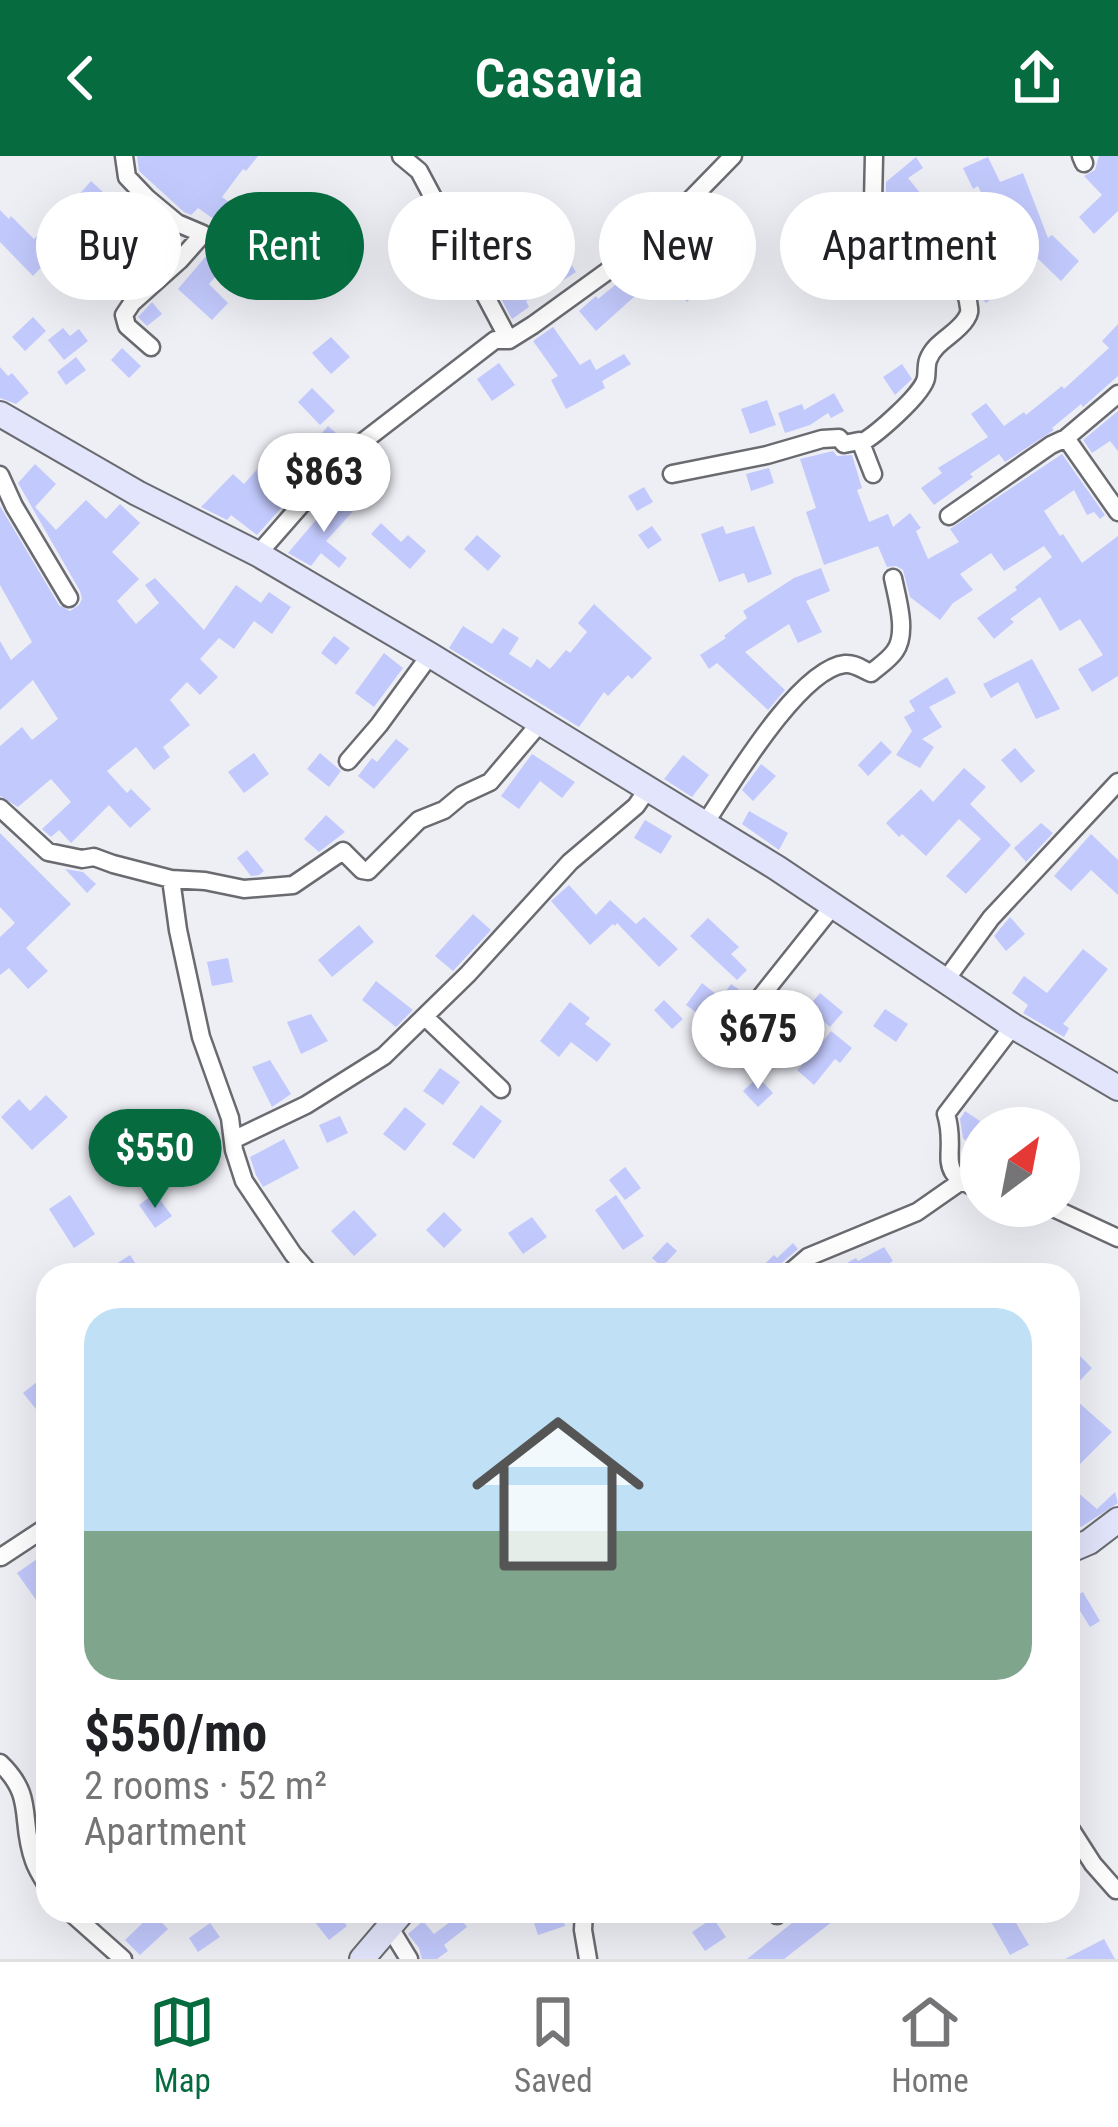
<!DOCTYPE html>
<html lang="en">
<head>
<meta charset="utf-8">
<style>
  :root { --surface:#fff; --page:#f6f6f6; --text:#202124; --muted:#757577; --line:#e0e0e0; --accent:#076b40 }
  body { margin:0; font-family:"Roboto Condensed",sans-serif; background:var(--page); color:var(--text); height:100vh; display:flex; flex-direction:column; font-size:45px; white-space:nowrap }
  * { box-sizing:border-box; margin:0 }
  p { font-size:39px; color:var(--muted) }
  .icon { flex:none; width:66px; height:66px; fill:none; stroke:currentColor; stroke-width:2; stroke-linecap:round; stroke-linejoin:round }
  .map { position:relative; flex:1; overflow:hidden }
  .drawer { position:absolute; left:36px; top:1107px; width:1044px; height:660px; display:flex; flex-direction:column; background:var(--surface); border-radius:36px; box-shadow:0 12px 48px #0002 }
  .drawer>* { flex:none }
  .banner { position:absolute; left:36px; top:36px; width:1047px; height:108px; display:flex; gap:24px }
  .needle { width:78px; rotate:32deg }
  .tools { position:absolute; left:960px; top:951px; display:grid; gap:24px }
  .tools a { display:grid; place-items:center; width:120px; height:120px; border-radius:50%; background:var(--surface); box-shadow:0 12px 48px #0002; font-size:60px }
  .price { position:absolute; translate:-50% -102px; padding:0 27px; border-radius:42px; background:#fff; color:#222; font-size:39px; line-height:78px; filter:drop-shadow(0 3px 6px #0008) }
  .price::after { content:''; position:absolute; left:50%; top:72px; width:36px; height:27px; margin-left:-18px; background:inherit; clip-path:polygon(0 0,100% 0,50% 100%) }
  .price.active { background:var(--accent); color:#fff }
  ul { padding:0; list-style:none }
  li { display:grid; align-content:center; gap:24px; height:636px; padding:0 48px }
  li span { display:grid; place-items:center; height:372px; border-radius:36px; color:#555 }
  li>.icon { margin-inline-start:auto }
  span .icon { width:216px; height:216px; fill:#fffc; stroke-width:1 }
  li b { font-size:51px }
  .tag { padding:0 42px; border-radius:54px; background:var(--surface); box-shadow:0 12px 48px #0002; font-size:42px; line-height:108px }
  .tag.active { background:var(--accent); color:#fff }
  header { display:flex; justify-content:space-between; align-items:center; height:156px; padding:0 48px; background:var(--accent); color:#fff; font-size:54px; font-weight:600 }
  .tab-bar { display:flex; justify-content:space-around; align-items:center; height:168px; border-top:3px solid var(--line); background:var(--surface); font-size:33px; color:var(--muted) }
  .tab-bar a { display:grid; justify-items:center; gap:6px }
  .tab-bar .active { color:var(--accent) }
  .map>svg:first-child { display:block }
</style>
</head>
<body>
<header><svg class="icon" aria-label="back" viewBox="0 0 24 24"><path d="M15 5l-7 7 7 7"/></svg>Casavia<svg class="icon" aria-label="share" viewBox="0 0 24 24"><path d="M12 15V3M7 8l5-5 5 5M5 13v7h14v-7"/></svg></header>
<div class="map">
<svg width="1118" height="1803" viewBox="0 0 1118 1803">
  <rect width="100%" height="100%" fill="#eeeff5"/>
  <!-- building -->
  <path fill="#c2c9fc" d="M137 0H258L246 15 243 13 222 41 229 46 215 64 198 52 191 59 184 56 139 15Z
    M1099 0H1118V55L1094 78 1079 61 1102 39 1084 20 1095 14Z
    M916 1 923 12 908 22 942 64 926 76 904 60 886 42V26Z
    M988 1 1000 26 1023 17 1048 82 1052 79 1079 105 1061 125 1031 96 1028 106 1001 98 1007 76 1027 82 1015 51 1016 47 991 58 978 30 973 33 963 12Z
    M91 25 119 51 121 49 155 78 145 90 159 106 143 120 134 110 124 120 100 99 76 123 53 99 33 120 0 86V54L9 63 11 60 34 83 51 66 72 86 75 83 82 89 103 63 78 40Z
    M540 57 576 116 556 129 554 125 526 145 529 151 512 163 478 99 520 74 518 71Z
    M870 67 890 82 881 95 861 80Z
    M979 74 999 104 1000 99 1018 121 986 147 980 140 975 121 954 90Z
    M668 87 706 128 687 146 648 105Z
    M212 93 228 106 209 128 228 147 212 164 178 133Z
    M879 101 899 115 892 125 872 111Z
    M643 106 651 115 629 134 635 140 596 175 579 155 596 140 598 143Z
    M152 146 162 158 147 170 138 161Z
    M33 161 46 175 25 195 12 181Z
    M1118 168V220L1083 251 1081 248 1052 272 1054 274 1005 306 999 298 970 318 973 321 934 349 921 332 942 317 938 312 988 281 971 258 986 247 1004 270 1024 256 1026 259 1062 230 1064 233 1109 192 1102 185Z
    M553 171 580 209 590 203 596 214 624 198 631 208 602 225 605 232 566 253 551 224 558 220 533 185Z
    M63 172 70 180 79 173 88 185 64 204 48 184Z
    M331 181 350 201 331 218 312 197Z
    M122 192 141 210 129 222 111 204Z
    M76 201 86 214 66 229 57 216Z
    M499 207 515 229 492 245 477 223Z
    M902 208 912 223 895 239 883 221Z
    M0 211 8 220 12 217 29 237 16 248 0 242Z
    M312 232 335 255 320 269 298 246Z
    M834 237 844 255 831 262 828 257 810 269 785 277 778 257 802 248 804 254Z
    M767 244 776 269 750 278 741 253Z
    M1118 255V295L1110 285 1092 297 1083 284Z
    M328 270 345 285 320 308 257 379 231 359 227 364 201 351 233 318 244 328 261 309 269 317 273 315 298 288 306 295Z
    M833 295 837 300 852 299 862 332 857 334 869 366 888 358 893 371 910 357 921 372 916 375 928 403 959 386 950 373 1062 298 1105 359 1100 363 1094 356 1087 359 1074 334 1044 355 1060 380 1063 378 1082 407 1118 380V520L1092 536 1078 513 1103 499 1080 463 1060 475 1040 441 1010 463 1014 466 994 483 977 462 1017 434 1015 431 1052 401 1044 390 1004 415 991 397 960 418 973 434 953 447 940 464 910 441 903 414 896 410 887 411 878 390 824 409 806 356 816 352 800 303Z
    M35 308 56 328 35 351 56 374 86 344 106 363 120 348 140 367 112 396 139 423 117 445 136 468 159 447 145 429 155 422 204 474 236 429 261 447 269 436 291 451 272 478 254 465 234 493 219 482 200 503 218 521 200 539 187 526 170 544 190 569 163 591 170 601 154 614 136 591 107 615 127 637 131 633 151 653 130 672 109 649 71 687 59 674 51 681 42 673 71 646 51 623 18 651 0 640V590L22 571 32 584 58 563 33 524 0 554V485L11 504 32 486 0 429V350L59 449 70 455 79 449 82 443 80 435 18 327Z
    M769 312 774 327 751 335 746 318Z
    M644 331 653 346 637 355 628 340Z
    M338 338 355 353 326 385 347 402 339 412 321 397 311 410 288 397Z
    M381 367 401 386 408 379 426 395 410 413 371 378Z
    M652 370 662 384 648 393 638 379Z
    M723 370 726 378 754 370 772 418 748 427 744 417 719 426 701 378Z
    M477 379 501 400 488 415 464 393Z
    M821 412 830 435 806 445 822 476 798 487 789 468 745 496 785 534 768 554 717 507 709 513 700 499 726 482 724 480 747 462 743 455 794 422Z
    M594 448 652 502 632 523 628 519 608 540 604 536 579 571 449 492 463 470 492 488 503 472 519 482 509 498 531 512 537 503 550 513 566 494 570 497 587 476 578 467Z
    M334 480 350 492 336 509 321 497Z
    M384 497 403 512 374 551 355 537Z
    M1032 503 1060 553 1036 563 1018 526 991 542 983 528Z
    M947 521 956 537 929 551 942 571 922 583 934 591 920 612 896 599 912 575 904 561 915 555 909 545Z
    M396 583 409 593 374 633 358 620 372 602 377 606Z
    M881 585 892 596 868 620 858 609Z
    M1015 592 1035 615 1021 627 1001 604Z
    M254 597 269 618 244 637 228 616Z
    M320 597 341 615 329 631 307 613Z
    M532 598 575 626 562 642 540 625 519 653 501 640Z
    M683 599 709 619 692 641 664 623Z
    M761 608 776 620 753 645 742 634Z
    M964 612 986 631 970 648 1011 689 966 738 946 720 981 683 959 663 926 700 902 678 899 681 886 667 921 633 933 646Z
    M749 655 788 677 779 694 742 668Z
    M326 659 345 676 319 696 304 683Z
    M645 664 672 680 661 698 634 682Z
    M1041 667 1053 677 1026 706 1014 692Z
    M0 677 71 748 26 792 48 815 28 833 9 812 0 819V781L15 767 0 751Z
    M1091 678 1118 704V739L1091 714 1071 735 1054 720Z
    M247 694 264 715 259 719 251 720 237 702Z
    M65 713 83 716 96 728 87 737Z
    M569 729 596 759 610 744 636 768 644 761 678 793 659 811 617 767 615 770 613 768 590 789 551 745Z
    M473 758 491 774 453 815 435 800Z
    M1010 761 1025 778 1006 795 994 780Z
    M708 762 739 791 731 798 747 814 737 824 690 780Z
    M359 769 374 786 332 821 318 804Z
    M1083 793 1108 813 1063 868 1069 872 1064 881 1023 857 1028 849 1012 837 1024 820 1047 837Z
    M228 802 233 826 212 830 207 806Z
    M376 825 413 854 396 871 362 844Z
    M702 827 721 842 731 828 745 838 719 873 686 849Z
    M820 837 843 856 830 871 808 851Z
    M782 838 801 854 783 876 805 894 815 895 831 875 852 892 840 907 835 903 814 929 797 914 803 908 768 879 756 893 744 883Z
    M664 844 683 863 672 873 654 854Z
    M570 846 590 862 585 868 611 888 597 906 571 886 559 901 540 885Z
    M885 853 908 868 896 886 873 870Z
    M311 858 328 885 301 898 287 866Z
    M270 904 291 938 272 951 252 911Z
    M440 912 460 926 443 949 423 935Z
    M758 921 773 937 758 951 743 935Z
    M46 939 68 961 32 994 1 961 19 943 30 955Z
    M481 949 502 965 474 1003 452 988Z
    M405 951 426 968 405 995 383 978Z
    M965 955 980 965 966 985 963 982 960 963Z
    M340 960 348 977 327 987 319 969Z
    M144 980 169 1014 148 1030 122 996Z
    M284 983 299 1012 263 1031 256 1019 250 1001Z
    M625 1011 641 1032 625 1044 609 1024Z
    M155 1037 172 1060 155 1072 139 1049Z
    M70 1039 95 1078 74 1092 49 1053Z
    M616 1039 644 1080 623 1094 595 1054Z
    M354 1054 377 1079 354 1100 331 1075Z
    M444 1056 462 1074 444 1092 426 1074Z
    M532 1061 547 1081 523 1098 508 1077Z
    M667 1086 677 1095 662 1111 652 1102Z
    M793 1087 798 1093 778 1110 774 1119H753L774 1099 777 1102Z
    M884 1091 893 1105 873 1117 870 1113 864 1117 866 1119H825L856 1102 858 1105Z
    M130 1099 143 1119H99Z
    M1075 1195 1092 1212 1068 1237V1202Z
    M48 1217V1268L23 1237Z
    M1068 1237 1112 1276 1068 1320Z
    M1068 1328 1097 1353 1115 1336 1118 1347 1081 1371 1068 1360Z
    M37 1403 48 1418V1461L17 1417Z
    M1083 1436 1100 1465 1090 1471 1072 1442Z
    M306 1755H335L347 1770 329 1784Z
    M530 1755H560L565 1770 538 1779Z
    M807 1755H846L784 1803H747Z
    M985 1755H1009L1029 1789 1010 1799Z
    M153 1757 168 1773 140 1799 125 1784Z
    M458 1760 467 1771 444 1789 448 1795 437 1803H422L419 1792 408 1778 423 1765 434 1778Z
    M713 1762 726 1781 705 1795 692 1776Z
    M210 1767 220 1781 198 1796 189 1782Z
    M1104 1783 1115 1803H1065Z"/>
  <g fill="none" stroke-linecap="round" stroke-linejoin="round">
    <!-- street casing -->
    <g stroke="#6a6b70" stroke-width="21">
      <path id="street" d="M124 0 127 21 147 42 177 67 203 78 180 104 132 147 124 159 127 170 151 191
        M401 0 419 15 509 184
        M1081 0 1084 7
        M1118 238 1066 282 1118 356
        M672 318 767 299 822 283 839 282 844 288 859 285 861 287
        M873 318 861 287C876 279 923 238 926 222 927 216 926 210 928 204 935 185 956 179 966 163 971 155 969 154 968 145 959 103 929 97 899 73 889 65 881 56 873 46L874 0
        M0 319 14 350 69 442
        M949 360 1051 289 1066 282
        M258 398 329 317 360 288 495 184H509L533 169 652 83 733 0
        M348 605 379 569 430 499
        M0 652 48 696 82 703 94 701 113 708 171 723 205 725 244 733 293 729 343 695 362 714 368 715 419 664 444 654 462 639 490 626 540 567
        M704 669C729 632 798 513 845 508 855 507 863 514 871 517 879 510 889 504 895 495 908 477 897 442 893 422
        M171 723 178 774 201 881 230 962 234 994 244 1025 293 1098 311 1119
        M945 825 991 762 1118 626
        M425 861 501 933
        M739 868 833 750
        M233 984 306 949 384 900 468 818 570 706 636 650 647 634
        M981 1034C931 1015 959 1000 946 958L1013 870
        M1049 1050 1118 1082
        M787 1119 808 1101 917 1056 960 1026
        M1 1401 48 1370
        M0 1607C36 1641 19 1664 34 1705 37 1714 43 1723 48 1731
        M1068 1669 1093 1708 1116 1734
        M69 1755 123 1803
        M584 1755 583 1774 588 1803
        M773 1755 777 1759
        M390 1772 409 1803"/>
    </g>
    <!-- secondary casing -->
    <g stroke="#6a6b70" stroke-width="28">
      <path id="secondary" d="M0 258 137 337 258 398 430 499 777 712 1013 870 1118 932
        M1068 1395 1089 1386 1118 1364
        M362 1803 403 1755"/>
    </g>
    <!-- street -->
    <use href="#street" stroke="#fff" stroke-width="16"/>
    <!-- secondary -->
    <use href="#secondary" stroke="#e2e5fb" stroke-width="24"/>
  </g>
</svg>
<div class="tools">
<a><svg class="needle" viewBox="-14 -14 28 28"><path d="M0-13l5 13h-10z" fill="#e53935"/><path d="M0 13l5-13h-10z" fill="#757577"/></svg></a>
</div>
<b class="price" style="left:324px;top:379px">$863</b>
<b class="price" style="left:758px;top:936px">$675</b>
<b class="price active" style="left:155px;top:1055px">$550</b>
<div class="banner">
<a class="tag">Buy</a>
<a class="tag active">Rent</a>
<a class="tag">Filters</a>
<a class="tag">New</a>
<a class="tag">Apartment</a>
</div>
<section class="drawer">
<ul>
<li><span style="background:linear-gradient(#bfe0f5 60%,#7fa58c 0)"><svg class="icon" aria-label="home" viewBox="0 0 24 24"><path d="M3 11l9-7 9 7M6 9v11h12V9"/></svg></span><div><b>$550/mo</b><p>2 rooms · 52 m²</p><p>Apartment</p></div></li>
</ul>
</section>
</div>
<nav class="tab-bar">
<a class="active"><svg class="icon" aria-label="map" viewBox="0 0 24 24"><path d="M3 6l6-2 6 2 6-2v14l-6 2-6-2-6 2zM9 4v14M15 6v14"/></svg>Map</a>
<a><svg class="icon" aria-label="saved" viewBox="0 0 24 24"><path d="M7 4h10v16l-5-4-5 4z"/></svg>Saved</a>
<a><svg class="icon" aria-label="home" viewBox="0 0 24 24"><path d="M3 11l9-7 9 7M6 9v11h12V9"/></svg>Home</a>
</nav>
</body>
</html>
